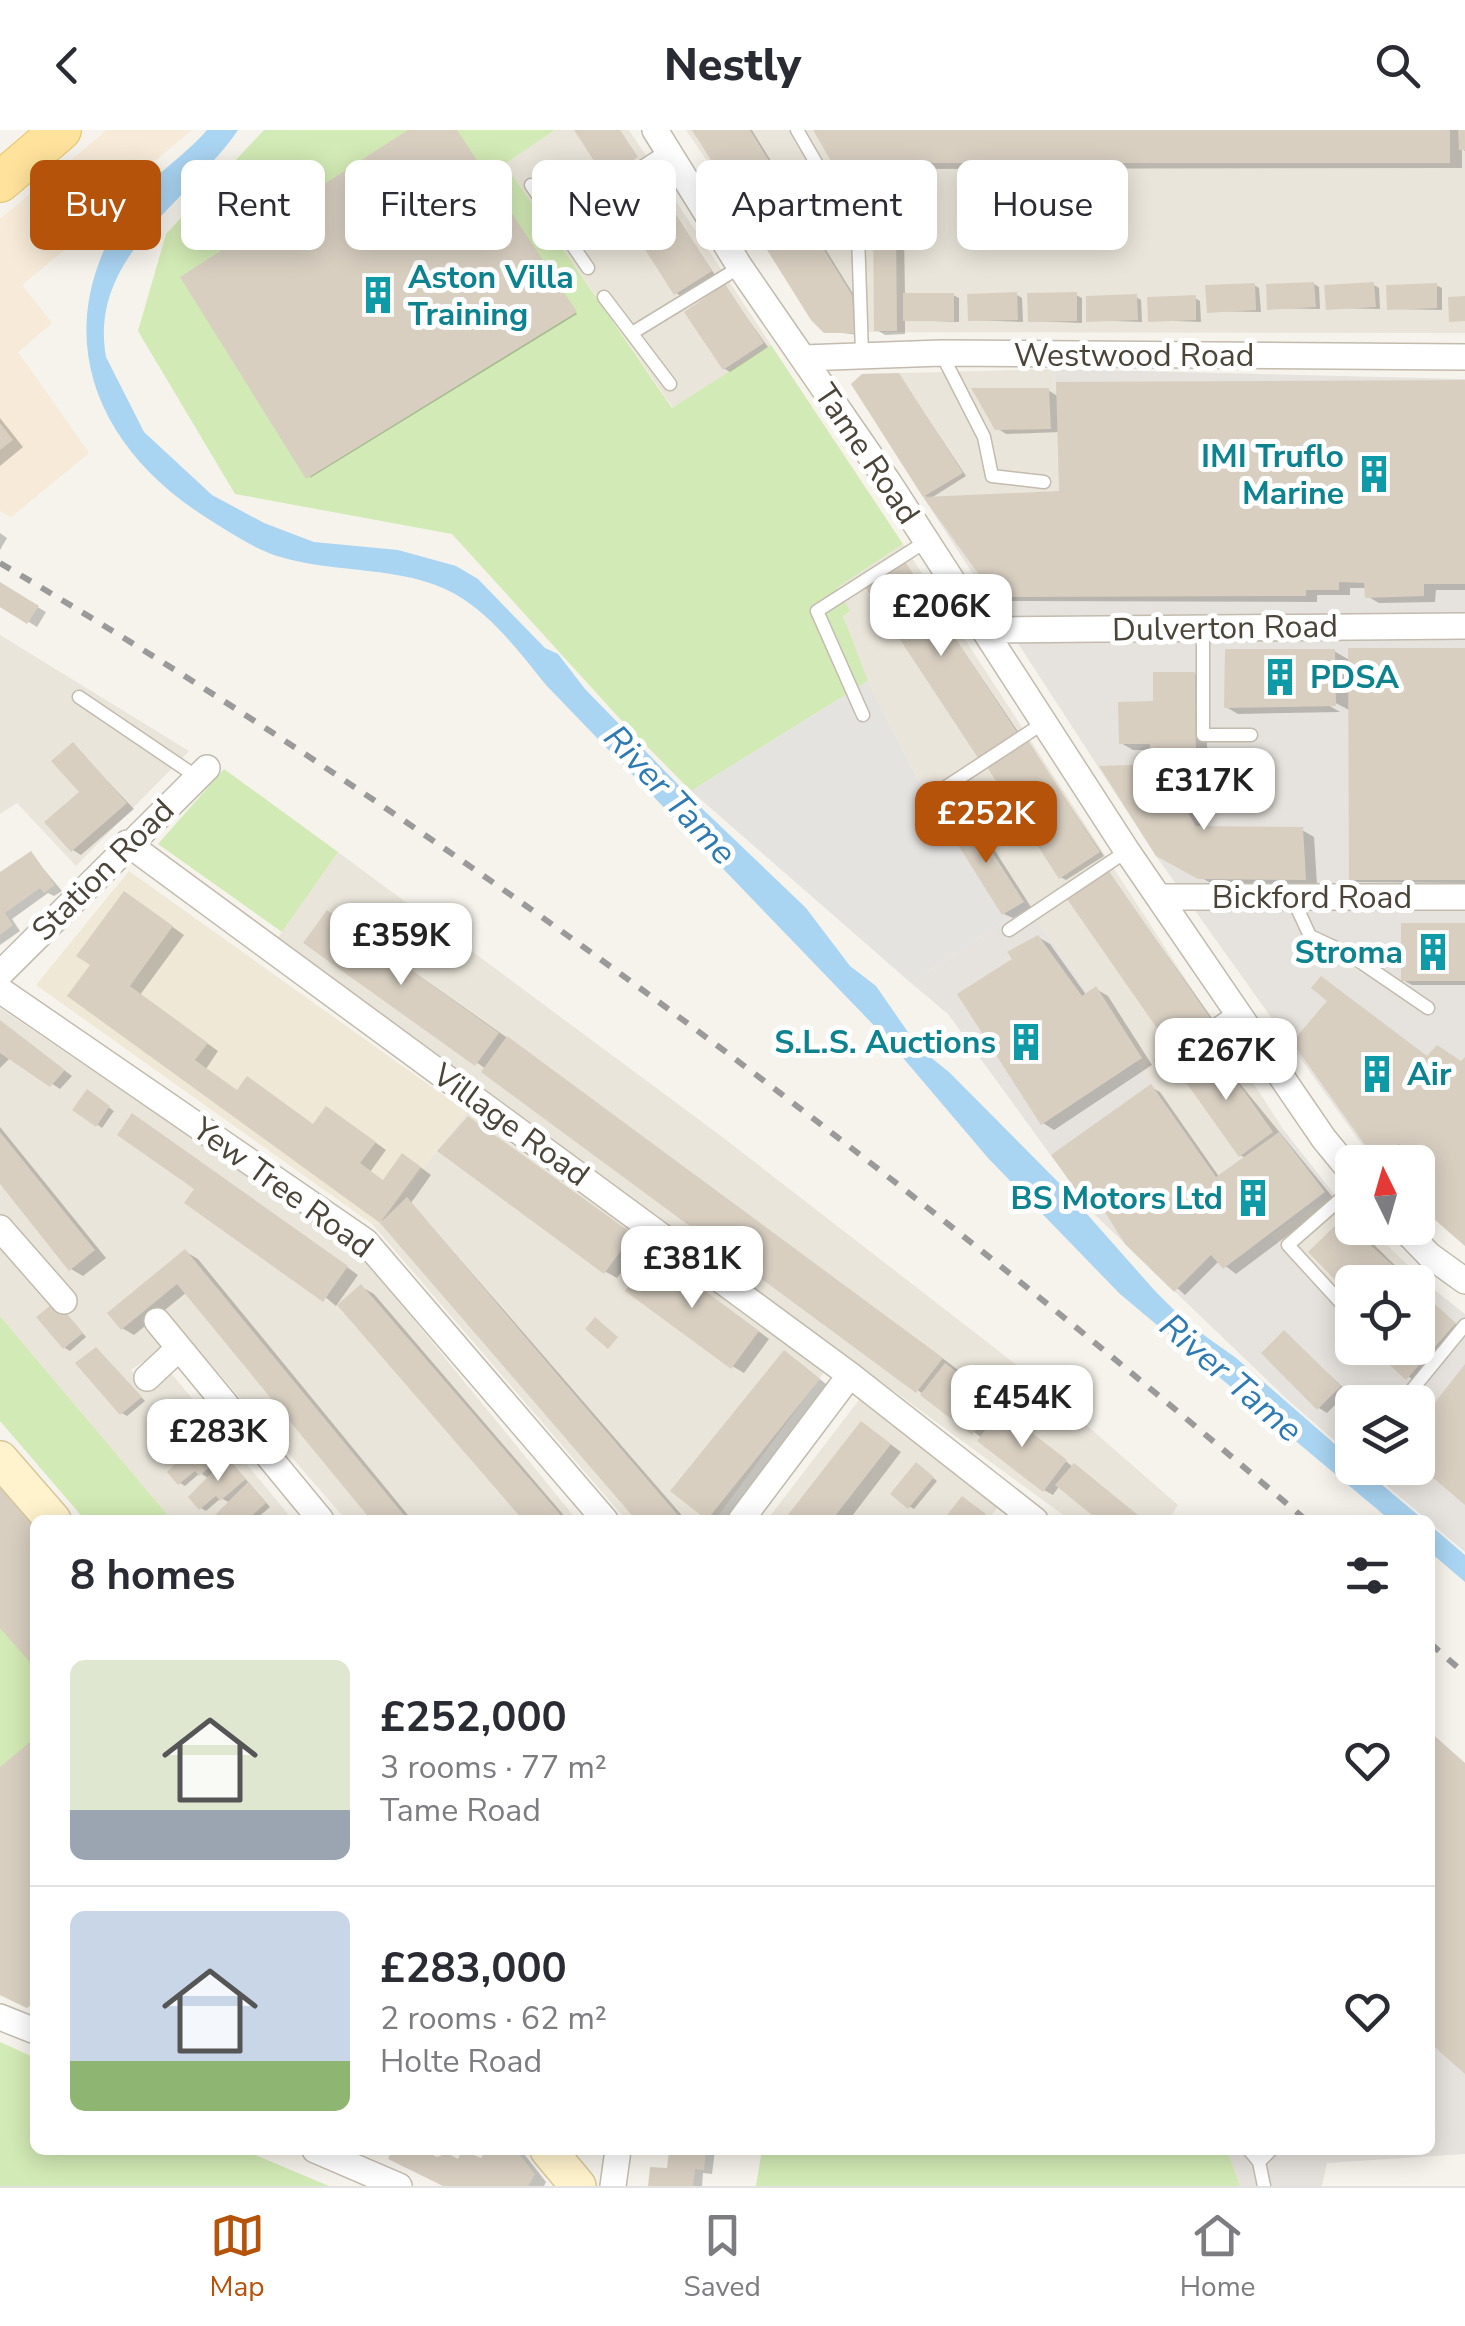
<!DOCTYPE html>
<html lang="en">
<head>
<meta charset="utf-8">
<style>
  :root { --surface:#fff; --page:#f2f2f3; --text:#2b2b33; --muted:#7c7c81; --line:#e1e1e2; --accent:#b45309 }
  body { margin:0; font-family:"Nunito Sans",sans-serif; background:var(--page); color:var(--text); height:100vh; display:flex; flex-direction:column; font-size:38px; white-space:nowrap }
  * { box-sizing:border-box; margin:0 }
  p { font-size:32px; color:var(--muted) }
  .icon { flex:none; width:55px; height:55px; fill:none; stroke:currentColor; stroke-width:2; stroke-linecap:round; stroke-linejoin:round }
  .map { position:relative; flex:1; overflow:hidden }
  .drawer { position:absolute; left:30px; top:1385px; width:1405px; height:640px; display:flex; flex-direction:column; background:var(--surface); border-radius:15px; box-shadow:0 5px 25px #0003 }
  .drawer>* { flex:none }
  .hud { position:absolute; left:30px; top:30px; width:1405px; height:90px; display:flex; gap:20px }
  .needle { width:65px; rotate:355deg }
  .fabs { position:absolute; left:1335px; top:1015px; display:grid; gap:20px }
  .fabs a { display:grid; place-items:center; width:100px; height:100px; border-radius:15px; background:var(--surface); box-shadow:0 5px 25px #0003; font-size:50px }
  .price { position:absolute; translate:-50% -85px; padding:0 22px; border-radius:20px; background:#fff; color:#222; font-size:32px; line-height:65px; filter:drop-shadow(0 2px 5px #0008) }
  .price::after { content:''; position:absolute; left:50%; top:60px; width:30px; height:22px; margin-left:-15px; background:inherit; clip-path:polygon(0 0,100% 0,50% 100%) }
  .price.on { background:var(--accent); color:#fff }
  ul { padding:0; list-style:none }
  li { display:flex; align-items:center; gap:30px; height:250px; padding:0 40px }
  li+li { border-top:2px solid var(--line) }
  li span { display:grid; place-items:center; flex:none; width:280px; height:200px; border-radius:15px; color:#555 }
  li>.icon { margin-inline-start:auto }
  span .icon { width:120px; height:120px; fill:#fffc; stroke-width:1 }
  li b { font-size:42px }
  h2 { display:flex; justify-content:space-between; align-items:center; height:120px; padding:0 40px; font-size:42px }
  .pill { padding:0 35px; border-radius:15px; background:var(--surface); box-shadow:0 5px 25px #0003; font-size:35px; line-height:90px }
  .pill.on { background:var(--accent); color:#fff }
  header { display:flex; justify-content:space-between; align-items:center; height:130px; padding:0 40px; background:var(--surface); font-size:45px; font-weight:800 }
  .menu { display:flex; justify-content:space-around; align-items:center; height:140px; border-top:2px solid var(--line); background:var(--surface); font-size:28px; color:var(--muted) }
  .menu a { display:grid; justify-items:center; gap:5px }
  .menu .on { color:var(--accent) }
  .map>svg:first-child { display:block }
</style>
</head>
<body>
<header><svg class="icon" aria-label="back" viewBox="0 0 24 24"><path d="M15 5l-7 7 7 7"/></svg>Nestly<svg class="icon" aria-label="search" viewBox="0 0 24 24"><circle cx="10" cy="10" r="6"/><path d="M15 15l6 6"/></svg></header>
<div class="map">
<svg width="1465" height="2056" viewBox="0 0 1465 2056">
  <rect width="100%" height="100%" fill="#f6f3ec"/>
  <!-- residential -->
  <path fill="#eae5da" d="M555 0H629L771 215 673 278 505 34Z
    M686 0H1465V203L822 202Z
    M1054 239 1059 361 923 367 851 254 862 244Z
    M903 414 1283 999 1216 1047 1027 776 970 684 947 696 921 656 868 551 849 507 837 458Z
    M0 505 189 621 76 736 17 673 0 684Z
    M338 722 717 1003 1022 1239 1178 1375 1168 1390H1070L277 809Z
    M0 878 358 1121 577 1390H346L164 1180 145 1194 161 1212 159 1221 131 1240 149 1258 171 1243 293 1390H172L0 1186Z
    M467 982 825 1241 715 1390H626L372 1094 380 1093Z
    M1334 1064 1352 1081V1098H1369L1432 1158 1418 1172V1152H1352V1195L1272 1105Z
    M859 1270 998 1377 987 1390H767Z"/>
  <!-- commercial -->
  <path fill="#f7ead8" d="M107 0H192L83 91 90 99 22 155 52 193 18 222 89 323 11 387 0 381V89Z"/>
  <!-- industrial -->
  <path fill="#e6e2dd" d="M1054 239 1465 249V1116L1418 1075V1032H1377L1360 1012 1156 726 923 367 1059 361Z
    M1027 776 1216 1046 1283 999 1334 1064 1272 1105 1352 1195V1218H1418V1172L1432 1158 1465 1184V1422L1366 1338H1418V1272H1352V1326L1289 1271 1092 1082 948 884 911 853Z
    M1430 1602 1465 1633V2024L1327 2033 1322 2056H1240L1227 2020H1430Z"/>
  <!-- education -->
  <path fill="#efe8d6" d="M129 741 467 982 380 1093 372 1094 36 855Z"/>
  <!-- green -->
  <path fill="#d2eab5" d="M264 0H555L505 34 672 278 771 215 903 414 837 458 850 481 843 486 868 551 691 661 621 590 452 404 235 364 138 201 166 104Z
    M224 639 338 722 282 802 158 714Z
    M0 1186 172 1390H85L0 1291Z
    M0 1338 35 1390V1871L27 1878 0 1865Z
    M0 1912 35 1928V2020H243L329 2056H0Z
    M762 2020H1227L1240 2056H756Z"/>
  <!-- parking -->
  <path fill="#e5e3e0" d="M868 551 921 656 946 695 970 683 1027 776 911 853 691 661Z"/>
  <!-- water -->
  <path fill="#a9d4f2" d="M207 0H238C189 72 88 126 106 227L144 302 212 365 264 393 314 412 398 420 456 436 478 449 545 518 558 524 585 559 691 668 806 778 850 836 876 856 919 918 949 942 1064 1058 1155 1161 1187 1193 1236 1228 1352 1329V1338H1362L1424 1390H1390L1120 1164 988 1028 887 909 546 555C519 522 493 486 455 464 404 435 333 444 277 426 253 418 231 403 210 390 94 318 46 201 126 80 146 50 183 28 207 0Z
    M1430 1395 1465 1425V1452L1430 1422Z"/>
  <!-- shadow -->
  <path fill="#0003" d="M413 0H456L577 184 310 348Z
    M695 0H752L857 170 859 205 826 201Z
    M816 0H1465V21L1462 19V38L846 39 833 32Z
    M647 42 715 145 681 166 676 163Z
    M896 98 904 103 905 166 953 165 959 168V192L905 190V204L885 205 877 200Z
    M1314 154 1319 157 1320 179 1270 178Z
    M1254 155 1259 158 1261 182 1209 181Z
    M1374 155 1379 158 1380 179 1328 178Z
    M1436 155 1442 158V180L1390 179Z
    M725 157 768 217 730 242 725 239Z
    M1017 165 1022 168 1023 192 970 190Z
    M1076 165 1082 168V193L1030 191Z
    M1136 167 1141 170 1142 192 1089 190Z
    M1195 168 1200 171 1201 192 1150 190Z
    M899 245 966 346 928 370 1062 364 1060 302 1006 304 997 298 1048 260 1059 267 1465 253V460H1436L1435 472 1379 473 1367 466V458H1350V465H1317V472L1006 471 997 465 925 366 854 254Z
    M0 288 23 317 0 336Z
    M0 403 7 408 0 420Z
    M904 433 1021 606 985 629 980 626Z
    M0 455 46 482 37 497 0 474Z
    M1465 520V753L1357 752 1351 749V581L1326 568 1323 572 1340 582 1238 584 1226 577 1334 521 1351 531Z
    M1195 544 1207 551V634H1164L1153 628 1152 620H1133L1121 613 1155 574Z
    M1026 610 1104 726 1066 750 1060 747Z
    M73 615 134 679 81 725 73 720 82 662Z
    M1159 636 1172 643 1204 698 1302 700 1314 707 1317 755 1213 754 1171 732Z
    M969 689 978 694 1031 777 1013 788 1004 784Z
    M31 724 62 761 54 766 48 763 12 789 20 801 0 815V745Z
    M1106 740 1215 892 1177 918 1172 915Z
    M136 771 184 805 140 865 218 921 206 939 238 962 314 997 339 986 386 1020 370 1042 384 1052 415 1033 431 1045 411 1073 686 1390H639L382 1091 71 866Z
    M340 790 519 916 953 1236 1004 1280 1002 1283 1143 1390H1102L1060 1355 1053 1365 1044 1360 982 1308 486 939 307 813Z
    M1465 795V855H1412L1403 850Z
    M1038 807 1050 814 1087 866 1096 859 1108 866 1152 935 1054 1000 1043 993 1015 830Z
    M0 892 72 946 60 959 11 927 0 938Z
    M1295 912 1465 934V1112L1418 1071V1041L1425 1032 1408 1018 1397 1032H1381Z
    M1214 922 1335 1070 1236 1144 1219 1131 1185 1165 1127 1112 1106 1080 1103 1083 1091 1076 1151 957 1160 962 1220 1048 1247 1029 1240 1025Z
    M87 962 114 981 102 998 75 979Z
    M145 993 358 1145 336 1176 197 1059Z
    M480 996 644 1113 617 1148 606 1142Z
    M0 997 106 1128 83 1146 71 1139 0 1050Z
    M1345 1089 1357 1098 1412 1152H1352V1164L1311 1122Z
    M186 1122 198 1129 412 1390H375L187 1162 134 1205 122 1198Z
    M668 1134 769 1209 744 1243 732 1236Z
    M362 1157 374 1164 568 1390H526Z
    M1418 1158 1428 1169 1418 1179Z
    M1430 1174 1462 1199 1416 1252 1384 1227 1392 1218H1418V1188Z
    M61 1177 86 1207 70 1221 65 1218Z
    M1284 1203 1348 1262 1327 1283 1319 1278Z
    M96 1220 145 1271 127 1286 122 1283Z
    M796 1230 831 1258 724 1390H711L674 1360Z
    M185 1280 270 1377 255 1390H214L230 1373 221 1368 206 1381 201 1378 210 1349 200 1343 185 1356 180 1353 187 1323 178 1318 163 1330 158 1327 166 1302 163 1299Z
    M873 1301 901 1322 849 1390H787Z
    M921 1338 937 1351 914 1379 909 1376Z
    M395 2020H417L436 2030 459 2033 482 2031 488 2020H521L546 2052 544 2056H446Z
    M672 2020H715L712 2044 703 2043 702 2056H651L670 2041Z"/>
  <!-- building -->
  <path fill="#d8cfc1" d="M408 0H457L577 182 306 349 180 147Z
    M574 0H620L638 27 605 48Z
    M692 0H750L852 165 855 203H824L811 190Z
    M813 0H1450V33H832Z
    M1458 0H1465V20H1459Z
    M647 39 712 141 674 165 609 63Z
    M873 95H896L897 201H874Z
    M1314 152 1316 177 1267 180 1266 154Z
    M1374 152 1376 177 1326 180 1324 155Z
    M1255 153 1256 180 1207 183 1205 155Z
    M1437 153V178L1387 180 1386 155Z
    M725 154 764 213 723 240 684 182Z
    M1017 162 1018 190 968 191 967 164Z
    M1077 162V191L1028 192 1027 163Z
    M903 163H954V191H903Z
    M1137 164 1138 190 1086 192V166Z
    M1196 165V190L1148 192 1147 167Z
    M1465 166V191L1449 192 1448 167Z
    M899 243 963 343 923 367 1059 361 1056 252 1465 250V454H1424V466L1365 468 1364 453 1339 452V460H1306V466L995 467 923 367 851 254 862 244Z
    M971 258H1049L1051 299 995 300Z
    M0 293 13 310 0 320Z
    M904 430 1017 602 978 628 864 455Z
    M0 452 39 476 27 494 0 477Z
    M1348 518H1465V750H1349Z
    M1225 519H1335L1336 576 1224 578Z
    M1153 542H1195L1196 629H1150V614H1119L1118 572 1153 571Z
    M1026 607 1100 722 1059 749 985 634Z
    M73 612 127 673 71 722 44 692 79 662 51 631Z
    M1160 634 1196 696 1303 697 1306 750 1198 749 1156 726 1099 636Z
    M969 686 1024 772 1002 785 948 699Z
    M31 721 55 755 44 763 40 758 5 783 13 795 0 805V742Z
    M1106 737 1211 889 1170 917 1065 766Z
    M124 761 173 796 130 856 208 913 195 930 237 960 247 946 313 994 326 976 376 1012 360 1033 383 1050 402 1023 421 1037 380 1093 67 866 90 835 76 826Z
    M327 780 499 903 475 936 303 813Z
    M1401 793H1465V851H1401Z
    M1038 805 1082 866 1096 856 1142 928 1041 995 957 864 1012 829 1007 822Z
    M1321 846 1427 926 1437 915 1461 931 1465 927V1116L1418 1075 1421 1032 1399 1014 1385 1032H1377L1292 912 1327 871 1311 858Z
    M0 890 65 940 50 957 0 923Z
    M507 906 943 1228 916 1263 481 942Z
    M1214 919 1273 1002 1239 1027 1180 944Z
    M1151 954 1216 1047 1279 1002 1325 1062 1223 1139 1211 1125 1174 1162 1125 1114 1098 1071 1089 1078 1051 1025Z
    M87 959 110 976 96 997 72 980Z
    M132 983 348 1136 323 1172 184 1073 194 1059 117 1005Z
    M468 986 633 1104 604 1144 437 1021Z
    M0 1002 95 1120 69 1141 0 1054Z
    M407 1067 533 1216 682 1390H636L380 1093Z
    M1345 1086 1352 1098 1411 1152H1352V1167L1308 1122Z
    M185 1119 408 1390H371L177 1154 121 1200 107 1183Z
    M655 1124 759 1201 731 1239 625 1161Z
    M361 1154 565 1390H523L337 1175Z
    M1430 1170 1456 1193 1406 1250 1381 1227 1389 1218H1418V1184Z
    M56 1171 83 1203 63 1219 36 1187Z
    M595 1187 618 1207 608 1219 585 1199Z
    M1284 1200 1341 1256 1317 1280 1261 1223Z
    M96 1217 142 1267 120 1285 75 1233Z
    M784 1220 820 1249 707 1390 670 1361Z
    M945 1233 997 1273 972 1305 920 1265Z
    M1465 1234V1375L1418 1335V1294Z
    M185 1277 204 1299 178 1320 173 1315 156 1329 146 1316Z
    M1001 1279 1067 1330 1043 1362 977 1311Z
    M861 1291 891 1314 832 1390H784Z
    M206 1303 225 1324 199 1346 195 1341 178 1355 167 1342Z
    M227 1327 246 1349 220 1371 216 1366 199 1380 188 1367Z
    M916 1332 934 1347 908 1379 890 1364Z
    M1074 1333 1144 1390H1098L1055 1355Z
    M0 1338 35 1390V1538L0 1498Z
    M248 1352 266 1373 247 1390H210Z
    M962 1366 986 1384 982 1390H943Z
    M1430 1602 1465 1633V1944L1430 1913Z
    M35 1608V1871L27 1878 0 1865V1637Z
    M392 2020H423L437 2027 447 2023 458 2029 462 2020 481 2028 486 2020H516L535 2044 528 2056H443L388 2029Z
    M669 2020H706L704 2040 695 2039 693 2056H648L650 2037 667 2038Z"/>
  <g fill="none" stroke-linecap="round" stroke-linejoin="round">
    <!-- service casing -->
    <g stroke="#c2bbae" stroke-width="15">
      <path id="service" d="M797 0 858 105 862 223
        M531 55 588 138
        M558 91 668 20
        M604 167 670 254
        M632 203 740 137
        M941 223 984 307 992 346 1044 352
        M1203 498V605H1251
        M79 567 197 647
        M863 585 817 481 925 412
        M923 672 1045 592
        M1292 767 1310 806 1349 824 1428 878
        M1009 800 1127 721
        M1162 931 1236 881
        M1352 1059 1288 1115 1352 1185
        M1402 1272 1465 1195
        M1249 2020 1259 2032 1264 2056
        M1259 2032 1271 2020"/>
    </g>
    <!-- minor casing -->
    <g stroke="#c2bbae" stroke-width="28">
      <path id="minor" d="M655 0 740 137 889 353 1127 721 1324 1009 1352 1043
        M803 228 941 223 1465 227
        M986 500 1465 496
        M127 713 850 1245 1035 1390
        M1159 767H1465
        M0 844 207 638
        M0 860 365 1111 605 1390
        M0 1098 64 1171
        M1403 1098 1429 1125 1465 1151
        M157 1191 321 1390
        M147 1248 178 1219
        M741 1390 850 1245
        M0 1887 35 1901
        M315 2020 399 2056
        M613 2056 618 2020"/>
    </g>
    <!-- secondary casing -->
    <g stroke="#d6c79b" stroke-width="38">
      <path id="secondary" d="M0 1329 53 1390
        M548 2020 578 2056"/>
    </g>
    <!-- primary casing -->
    <g stroke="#e6c16a" stroke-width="42">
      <path id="primary" d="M0 52 61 0"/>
    </g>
    <!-- service -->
    <use href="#service" stroke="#fff" stroke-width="12"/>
    <!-- minor -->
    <use href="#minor" stroke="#fff" stroke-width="25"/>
    <!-- secondary -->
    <use href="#secondary" stroke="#fff3cd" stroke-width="35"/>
    <!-- primary -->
    <use href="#primary" stroke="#ffe39c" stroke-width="40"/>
    <!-- rail -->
    <path stroke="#9a9a9a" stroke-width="6" stroke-dasharray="12 12" stroke-linecap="butt" d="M0 433C464 707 897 1040 1306 1390
      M1430 1513 1465 1544"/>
  </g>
  <!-- icons -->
  <defs>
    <g id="building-bare" transform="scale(3)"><path d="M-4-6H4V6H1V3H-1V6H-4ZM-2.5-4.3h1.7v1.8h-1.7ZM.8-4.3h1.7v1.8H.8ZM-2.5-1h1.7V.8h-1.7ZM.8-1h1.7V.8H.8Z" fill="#0f9aa8" stroke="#fff" stroke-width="2.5" paint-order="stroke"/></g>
  </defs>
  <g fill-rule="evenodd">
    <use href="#building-bare" x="378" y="165"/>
    <use href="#building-bare" x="1374" y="344"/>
    <use href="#building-bare" x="1280" y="547"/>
    <use href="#building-bare" x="1433" y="822"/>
    <use href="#building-bare" x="1026" y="912"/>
    <use href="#building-bare" x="1377" y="944"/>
    <use href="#building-bare" x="1253" y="1068"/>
  </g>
  <g text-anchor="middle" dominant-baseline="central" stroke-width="10" stroke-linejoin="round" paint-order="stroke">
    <!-- culture labels -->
    <g font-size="32" font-weight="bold" fill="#0d838f" stroke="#fff" text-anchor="end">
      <text x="408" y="147" text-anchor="start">Aston Villa<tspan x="408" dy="37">Training</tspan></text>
      <text x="1344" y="326">IMI Truflo<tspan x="1344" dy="37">Marine</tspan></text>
      <text x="1310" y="547" text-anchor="start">PDSA</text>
      <text x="1403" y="822">Stroma</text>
      <text x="996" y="912">S.L.S. Auctions</text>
      <text x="1407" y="944" text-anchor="start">Air</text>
      <text x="1223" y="1068">BS Motors Ltd</text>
    </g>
    <!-- street labels -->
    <g font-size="32" fill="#4b4439" stroke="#fff">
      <text x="1134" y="225">Westwood Road</text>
      <text transform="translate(867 324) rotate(56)">Tame Road</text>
      <text transform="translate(1225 498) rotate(-1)">Dulverton Road</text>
      <text transform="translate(103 740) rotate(-45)">Station Road</text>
      <text x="1312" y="767">Bickford Road</text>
      <text transform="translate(511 995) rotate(36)">Village Road</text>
      <text transform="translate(283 1058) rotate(36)">Yew Tree Road</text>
    </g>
    <!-- water labels -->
    <g font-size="35" font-style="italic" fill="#2e7ab2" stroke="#fff">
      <text transform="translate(670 665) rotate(47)">River Tame</text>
      <text transform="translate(1231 1248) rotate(41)">River Tame</text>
    </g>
  </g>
</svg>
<div class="fabs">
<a><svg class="needle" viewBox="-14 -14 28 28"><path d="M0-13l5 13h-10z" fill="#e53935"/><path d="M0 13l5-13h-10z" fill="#7c7c81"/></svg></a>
<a><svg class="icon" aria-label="locate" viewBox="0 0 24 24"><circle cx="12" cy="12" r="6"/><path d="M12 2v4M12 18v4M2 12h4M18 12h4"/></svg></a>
<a><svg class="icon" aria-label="layers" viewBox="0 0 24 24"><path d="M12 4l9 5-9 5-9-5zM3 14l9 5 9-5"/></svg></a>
</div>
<b class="price" style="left:941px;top:529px">£206K</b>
<b class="price" style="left:1204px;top:703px">£317K</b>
<b class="price on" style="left:986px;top:736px">£252K</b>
<b class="price" style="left:401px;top:858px">£359K</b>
<b class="price" style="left:1226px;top:973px">£267K</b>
<b class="price" style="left:692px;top:1181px">£381K</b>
<b class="price" style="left:1022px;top:1320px">£454K</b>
<b class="price" style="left:218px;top:1354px">£283K</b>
<div class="hud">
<a class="pill on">Buy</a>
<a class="pill">Rent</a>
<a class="pill">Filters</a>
<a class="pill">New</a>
<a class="pill">Apartment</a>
<a class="pill">House</a>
</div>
<section class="drawer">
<h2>8 homes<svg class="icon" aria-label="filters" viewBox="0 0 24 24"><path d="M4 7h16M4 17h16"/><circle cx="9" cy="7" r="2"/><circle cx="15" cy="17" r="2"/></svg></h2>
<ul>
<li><span style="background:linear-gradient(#dfe7d0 75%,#9aa5b1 0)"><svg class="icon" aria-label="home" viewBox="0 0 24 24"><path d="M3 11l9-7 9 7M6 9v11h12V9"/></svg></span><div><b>£252,000</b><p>3 rooms · 77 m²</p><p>Tame Road</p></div><svg class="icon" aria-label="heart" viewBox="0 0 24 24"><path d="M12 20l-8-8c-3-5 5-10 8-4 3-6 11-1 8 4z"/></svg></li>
<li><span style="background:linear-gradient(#c9d6e8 75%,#8fb573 0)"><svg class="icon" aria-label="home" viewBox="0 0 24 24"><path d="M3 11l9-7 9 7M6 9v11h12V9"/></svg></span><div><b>£283,000</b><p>2 rooms · 62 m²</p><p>Holte Road</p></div><svg class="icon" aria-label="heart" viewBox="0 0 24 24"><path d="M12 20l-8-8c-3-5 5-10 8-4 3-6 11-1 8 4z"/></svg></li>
</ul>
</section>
</div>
<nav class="menu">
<a class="on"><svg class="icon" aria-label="map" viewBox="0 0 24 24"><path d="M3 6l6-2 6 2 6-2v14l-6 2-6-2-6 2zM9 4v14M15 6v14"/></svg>Map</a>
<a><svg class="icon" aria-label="saved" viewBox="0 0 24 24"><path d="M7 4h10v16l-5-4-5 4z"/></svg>Saved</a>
<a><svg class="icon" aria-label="home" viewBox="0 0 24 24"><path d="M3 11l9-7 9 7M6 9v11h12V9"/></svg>Home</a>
</nav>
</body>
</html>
